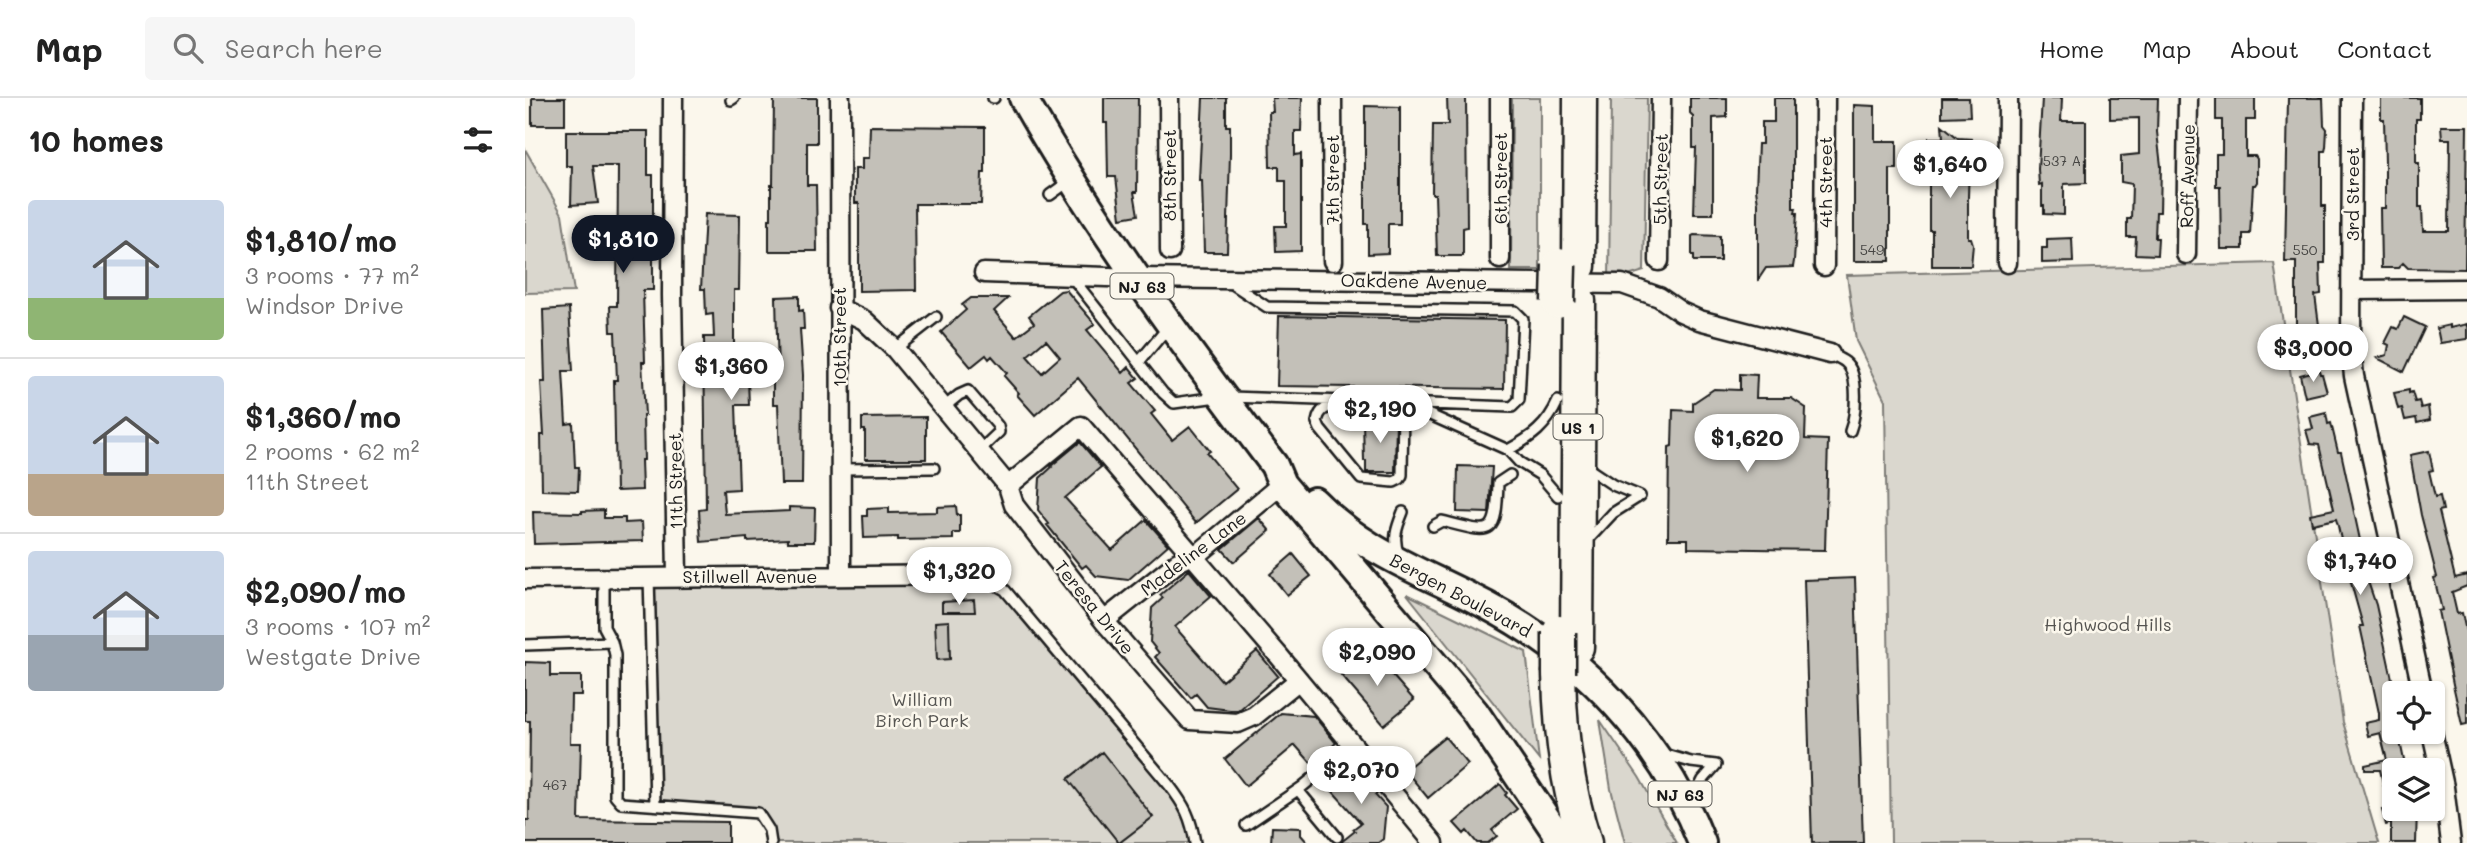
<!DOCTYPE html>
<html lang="en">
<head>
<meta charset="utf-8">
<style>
  :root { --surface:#fff; --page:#f6f6f6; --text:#222; --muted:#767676; --line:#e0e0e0; --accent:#111827 }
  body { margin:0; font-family:Mali,sans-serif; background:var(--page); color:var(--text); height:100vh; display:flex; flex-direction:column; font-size:26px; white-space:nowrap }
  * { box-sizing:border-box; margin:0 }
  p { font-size:23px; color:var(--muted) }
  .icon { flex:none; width:38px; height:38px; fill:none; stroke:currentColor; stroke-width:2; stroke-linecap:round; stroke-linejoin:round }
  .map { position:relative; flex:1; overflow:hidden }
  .drawer { display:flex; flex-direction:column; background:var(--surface); width:525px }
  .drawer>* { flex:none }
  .buttons { position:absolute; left:1857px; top:583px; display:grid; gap:14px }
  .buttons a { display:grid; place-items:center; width:63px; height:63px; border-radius:7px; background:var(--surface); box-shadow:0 2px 5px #0004; font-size:35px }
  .price { position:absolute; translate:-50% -60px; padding:0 16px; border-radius:24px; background:#fff; color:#222; font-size:23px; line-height:46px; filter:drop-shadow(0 2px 4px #0008) }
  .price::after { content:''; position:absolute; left:50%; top:42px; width:21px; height:16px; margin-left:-10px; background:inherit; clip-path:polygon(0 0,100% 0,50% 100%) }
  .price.selected { background:var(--accent); color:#fff }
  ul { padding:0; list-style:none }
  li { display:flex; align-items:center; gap:21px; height:175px; padding:0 28px }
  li+li { border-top:2px solid var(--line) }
  li span { display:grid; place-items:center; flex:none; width:196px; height:140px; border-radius:7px; color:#555 }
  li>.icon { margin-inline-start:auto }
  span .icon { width:84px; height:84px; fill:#fffc; stroke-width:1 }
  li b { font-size:30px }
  h2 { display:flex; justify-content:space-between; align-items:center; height:84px; padding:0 28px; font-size:30px }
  header { display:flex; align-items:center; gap:42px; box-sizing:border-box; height:98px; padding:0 35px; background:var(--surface); border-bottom:2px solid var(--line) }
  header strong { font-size:33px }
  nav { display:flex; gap:38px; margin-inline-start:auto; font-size:24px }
  .search { width:490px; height:63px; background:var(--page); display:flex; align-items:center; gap:18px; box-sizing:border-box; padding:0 24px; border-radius:7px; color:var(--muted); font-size:26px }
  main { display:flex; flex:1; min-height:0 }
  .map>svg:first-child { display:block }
</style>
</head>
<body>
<header>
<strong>Map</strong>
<div class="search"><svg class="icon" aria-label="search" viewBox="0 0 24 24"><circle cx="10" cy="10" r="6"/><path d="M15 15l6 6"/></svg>Search here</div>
<nav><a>Home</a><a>Map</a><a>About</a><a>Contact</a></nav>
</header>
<main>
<section class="drawer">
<h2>10 homes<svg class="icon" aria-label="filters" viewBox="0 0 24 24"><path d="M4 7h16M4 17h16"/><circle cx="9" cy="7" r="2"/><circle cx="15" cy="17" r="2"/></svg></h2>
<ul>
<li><span style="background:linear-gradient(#c9d6e8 70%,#8fb573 0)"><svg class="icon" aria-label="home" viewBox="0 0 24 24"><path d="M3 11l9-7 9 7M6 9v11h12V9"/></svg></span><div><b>$1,810/mo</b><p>3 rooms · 77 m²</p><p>Windsor Drive</p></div></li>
<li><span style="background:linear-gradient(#c9d6e8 70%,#b9a48a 0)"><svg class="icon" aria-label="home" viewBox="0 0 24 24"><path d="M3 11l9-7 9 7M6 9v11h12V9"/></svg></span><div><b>$1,360/mo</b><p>2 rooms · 62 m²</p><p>11th Street</p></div></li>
<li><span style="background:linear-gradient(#c9d6e8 60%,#9aa5b1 0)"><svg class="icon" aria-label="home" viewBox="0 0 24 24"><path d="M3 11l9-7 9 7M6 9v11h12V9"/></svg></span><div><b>$2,090/mo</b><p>3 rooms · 107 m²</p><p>Westgate Drive</p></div></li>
</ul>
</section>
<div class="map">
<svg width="1942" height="745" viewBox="0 0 1942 745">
  <rect width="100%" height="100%" fill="#fbf7ec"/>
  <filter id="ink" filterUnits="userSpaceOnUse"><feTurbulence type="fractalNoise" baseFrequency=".0143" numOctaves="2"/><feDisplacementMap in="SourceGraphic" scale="14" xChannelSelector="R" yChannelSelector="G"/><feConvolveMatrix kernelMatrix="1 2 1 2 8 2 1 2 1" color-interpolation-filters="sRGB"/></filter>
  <g filter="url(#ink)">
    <!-- green -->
    <path fill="#dad7ce" stroke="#7b7a75" stroke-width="2" d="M987 0H1015V172H986Z
      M1086 0H1122L1119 173 1084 184Z
      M0 51 37 116 49 194 0 195Z
      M1749 165 1818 624 1854 745H1366L1360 302 1331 243 1322 177Z
      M449 477 480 492 661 709 670 745H244L235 718 202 707 133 705 124 478Z
      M882 496 1001 554 1014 662Z
      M1075 622 1114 679 1152 745H1100L1086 691Z"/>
    <!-- building -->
    <path fill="#c3c0b8" stroke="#1c1c1c" stroke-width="2" fill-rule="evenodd" d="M7 0H40V27H7Z
      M249 0H292V45H282V87H291L292 153H244V121H246V87H248Z
      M579 0H613L612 94H609L613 117 596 120 591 79H583L582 25H579Z
      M678 0H701V28H705V56L702 154H679L677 82H674Z
      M747 0H777L776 33H770V57L776 56V153L751 154 750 128H761V83H754V69H745L744 14H748Z
      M922 0H941L942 129 938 130V158H912L910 96H907L908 27H923Z
      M1165 0H1202V19L1188 20V116H1169L1171 50H1168V18L1165 15Z
      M1249 0H1268V110H1271L1270 115H1272L1269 163 1268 169 1241 170 1233 182V105L1231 91 1233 46H1237V24H1249Z
      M1417 0H1444L1445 18 1417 19Z
      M1517 0H1537L1536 23H1561V85L1539 86V117L1519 116V108H1517V86L1514 87 1513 71Z
      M1585 0H1633L1632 34 1636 68 1635 114H1631L1630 140H1633L1632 157 1610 156 1611 139H1602V121H1606L1607 86 1596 84V58L1614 56V20L1585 21Z
      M1691 0H1730V22H1721V58H1730L1732 61V84L1730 87H1728L1725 136H1718V151H1696L1695 88H1691V56H1697V22H1691Z
      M1763 0H1798L1799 27 1802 31 1801 49 1800 53H1797V108H1800V165H1795L1796 196 1790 197 1796 242 1786 243V252L1771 253V164H1760Z
      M1856 0H1895V21H1891V65H1894V109H1897L1898 133H1924L1925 41H1917L1916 28H1942L1940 171 1883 170 1878 165 1873 170H1856L1855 110H1860V65L1859 21H1856Z
      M1329 7 1350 8V43H1372V71H1365V163H1329Z
      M840 8 875 9V126H863V155L843 156V126H840Z
      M1417 27 1433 40 1447 41 1448 46V61L1446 67H1444L1443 99V140H1446L1448 146 1446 168H1407V132H1404V40H1418Z
      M345 28 460 29V75H457L456 106H390L391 192 334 193V105H330V71H337V60H344Z
      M41 33H123V77H128V192H118L120 264H117L120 317H118L119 362H116L117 392 91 393 89 282H92L90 234H86L85 208H92L93 68H68L73 105 46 107 47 68H41Z
      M180 116 215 117 214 192H209V283L223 282 224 307H211L214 391 198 392 200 416 264 413V409L290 410 289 444H263V441L222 443V440L176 444 174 412 181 411 179 239H189L188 216 181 217 180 191H176Z
      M1169 137 1195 138V163H1169V157H1167V138Z
      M1547 140 1548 164 1517 165V150H1522V141Z
      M541 192 570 226 562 232 598 275 604 269 613 280 606 285 630 313 626 316 647 342 665 328 685 353 682 355 712 391 671 425 553 280 510 317 492 297 494 295 479 278 482 275 467 258 464 261 461 257 446 269 416 234 441 212 437 207 446 200H483L469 213 491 239 509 225 504 218 535 193ZM521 242 535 259 517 275 502 258Z
      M274 198V213L278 212 279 231H275L278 277 277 386H256L253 306H248V277H253L251 199Z
      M44 210 48 273H38L41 326 48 325 50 369H54L53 393 17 392 16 337H19L16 284H20L18 212Z
      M754 218 980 222 979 291 752 288Z
      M1879 219 1900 229 1879 274 1852 260 1862 257 1864 247 1860 245 1868 229 1873 231Z
      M1942 226V241L1915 245 1912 230 1925 227V230Z
      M1794 272 1795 276H1797L1802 294 1780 299 1775 277Z
      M1215 276 1232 277 1231 300H1266L1281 310 1280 341 1303 342 1300 452 1163 450V441H1143L1144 349 1147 348 1148 312 1168 313V305L1189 291 1215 292Z
      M1884 292V295L1887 294 1890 304 1894 303 1896 310 1903 308 1905 322 1892 325 1891 320 1880 322 1877 310 1873 311 1869 295Z
      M1801 315 1803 326 1806 325 1813 354H1816L1840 465 1837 466 1851 507 1869 590V634H1873L1881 672H1869V687L1859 689 1855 672H1840V667L1862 662 1855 635 1843 638 1840 625 1854 622V615L1835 528H1838L1823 474 1813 428 1811 421 1787 426 1785 416 1809 411 1794 347 1785 346 1781 332 1788 331 1785 319Z
      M401 319V361H340V332H337V320Z
      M871 321 870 374H841V363H839L838 322Z
      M555 344 576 369 540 400 587 452 621 422 643 447 603 482 571 478 561 467 557 470 522 427 524 426 513 412 515 380 527 369 526 368Z
      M1904 353 1908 372 1904 373 1910 399 1915 398 1918 412 1914 413 1930 480 1942 477V488L1927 494 1932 516 1937 515 1942 538V626L1937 627 1929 591 1913 513 1917 512 1909 480 1912 479 1896 417 1885 357Z
      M933 368 967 369 964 415 932 414Z
      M431 408 432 417H435V435H428V441L373 442V439L339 440 338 418H342V411L364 410V415L412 414V409Z
      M79 412V420H100V425L117 424 118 443 9 446 8 414 57 415V413Z
      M734 420 745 433 709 464 697 451Z
      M768 456 786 478 762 497 745 476Z
      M664 472 686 498 650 529 697 583 732 553 753 578 713 613 682 609 671 596 666 600 630 559 634 555 625 544 627 510 638 500 635 497Z
      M1330 480 1338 745H1287L1279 482Z
      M449 502 450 514H417V504Z
      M424 523 425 561 412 562 410 524Z
      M845 552 889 602 859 627 816 577Z
      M0 564 25 565V578H56V597H46L45 645H56L54 722 203 724V745H0V722H4L5 623H0Z
      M756 615 789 618 811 645 787 666 770 647 721 688 700 661Z
      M920 639 943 666 903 700 880 672Z
      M577 654 628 719 594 745 543 681Z
      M828 666 853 695 850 697 861 709 858 741 853 745H815L830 733 828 731 836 725 803 688Z
      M975 686 982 695 980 697 992 711 967 732 972 738 963 745H952L942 733 939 736 929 725Z
      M1869 710H1892L1891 745H1866V725L1861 727 1857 712Z
      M747 729 776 730V737L783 745H746Z"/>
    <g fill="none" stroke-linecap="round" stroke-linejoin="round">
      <!-- lane casing -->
      <g stroke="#1c1c1c" stroke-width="14">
        <path id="lane" d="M468 0H469
          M206 2 209 0
          M525 97 543 84
          M546 178 638 295 649 305 692 299
          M370 251 411 219
          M1305 256C1309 258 1316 261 1320 264 1335 276 1331 317 1325 333
          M614 264 644 228
          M706 299 987 309 994 302 998 221 990 213 742 209 706 185
          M816 308C803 309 795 309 792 324L795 331 836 381 869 384 875 381 877 377 878 305
          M885 308 983 352 994 364 1015 377 1033 398
          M418 310 434 297 443 293 473 328 474 334 454 353
          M983 352C1007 339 1022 328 1033 303
          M1061 369 1088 387 1115 398
          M315 371 409 370
          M908 428 917 423C968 436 971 440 973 385L985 377
          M1061 444 1088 415 1115 398
          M874 457C867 441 872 429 878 414
          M449 477 463 482 480 492 644 687C660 708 666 719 670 745
          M124 478 130 706
          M79 480V529L87 544 90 557V698L96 705 233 715 244 732 246 745
          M0 547 87 544
          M1138 656 1166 664 1191 667
          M773 692 812 739
          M1166 706 1178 682 1191 667
          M721 727 777 689 827 648"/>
      </g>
      <!-- street casing -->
      <g stroke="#1c1c1c" stroke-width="23">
        <path id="street" d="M148 0 147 197 152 478
          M315 0 316 478
          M644 0 645 153
          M807 0 808 163
          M1827 0 1826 251 1829 278 1898 595
          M1661 156 1663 0
          M975 161V0
          M1134 163 1136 0
          M1482 165 1483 0
          M1299 168 1300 0
          M459 175 612 180 1097 186 1134 199 1156 214 1174 222 1305 256
          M1826 192 1942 191
          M314 210 339 222 370 251 483 388 489 407 579 523 665 622 713 625 729 618 774 582
          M483 388 556 328 754 558 909 745
          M0 481 449 477
          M579 523 653 464 678 452 757 386
          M1907 634 1919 689 1926 745"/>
      </g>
      <!-- primary casing -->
      <g stroke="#1c1c1c" stroke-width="32">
        <path id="primary" d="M498 0C571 129 660 249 749 367L757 386 950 614 1038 745
          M789 403C841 456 897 473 961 507 1058 558 1137 642 1177 745"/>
      </g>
      <!-- highway casing -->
      <g stroke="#1c1c1c" stroke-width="37">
        <path id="highway" d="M1054 168 1055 0
          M1052 549 1054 203
          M1034 575C1035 633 1042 690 1060 745"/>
      </g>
      <!-- lane -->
      <use href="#lane" stroke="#fbf7ec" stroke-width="9"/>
      <!-- street -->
      <use href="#street" stroke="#fbf7ec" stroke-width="18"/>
      <!-- primary -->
      <use href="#primary" stroke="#fbf7ec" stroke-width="26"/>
      <!-- highway -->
      <use href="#highway" stroke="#fbf7ec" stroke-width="32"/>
      <!-- highway-bridge casing -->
      <g stroke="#1c1c1c" stroke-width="37" stroke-linecap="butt">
        <path id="highway-bridge" d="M1033 204 1034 167
          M1034 534V575"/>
      </g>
      <!-- highway-bridge -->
      <use href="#highway-bridge" stroke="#fbf7ec" stroke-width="32"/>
    </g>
  </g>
  <g text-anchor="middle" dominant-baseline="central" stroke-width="5" stroke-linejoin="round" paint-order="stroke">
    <!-- number labels -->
    <g font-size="14" fill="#464543">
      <text x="1537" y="62">537 A</text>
      <text x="1347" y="151">549</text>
      <text x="1780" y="151">550</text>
      <text x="30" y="686">467</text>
    </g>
    <!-- shield labels -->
    <g fill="#fbf7ec" stroke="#5f5e5a" stroke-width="2">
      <rect x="585.5" y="175.5" width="63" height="25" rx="5"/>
      <rect x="1028.5" y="316.5" width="49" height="25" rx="5"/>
      <rect x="1123.5" y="683.5" width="63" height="25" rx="5"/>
    </g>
    <g font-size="16" font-weight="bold" fill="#1c1c1c">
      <text x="617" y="188">NJ 63</text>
      <text x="1053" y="329">US 1</text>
      <text x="1155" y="696">NJ 63</text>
    </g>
    <!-- street labels -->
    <g font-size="18" fill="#1c1c1c" stroke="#fbf7ec">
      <text transform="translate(644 77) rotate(-90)">8th Street</text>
      <text transform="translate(1662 78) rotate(-89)">Roff Avenue</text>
      <text transform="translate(975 80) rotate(-90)">6th Street</text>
      <text transform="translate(1135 81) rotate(-89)">5th Street</text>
      <text transform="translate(807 82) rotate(-90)">7th Street</text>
      <text transform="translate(1300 84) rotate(-90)">4th Street</text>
      <text transform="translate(1827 96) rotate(-90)">3rd Street</text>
      <text transform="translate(889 183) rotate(1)">Oakdene Avenue</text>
      <text transform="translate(314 239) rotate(-90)">10th Street</text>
      <text transform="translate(150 383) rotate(-91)">11th Street</text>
      <text transform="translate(668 455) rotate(-37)">Madeline Lane</text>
      <text x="225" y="478">Stillwell Avenue</text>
      <text transform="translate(936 497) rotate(28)">Bergen Boulevard</text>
      <text transform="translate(570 509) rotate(51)">Teresa Drive</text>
    </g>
    <!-- park labels -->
    <g font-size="18" fill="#555451" stroke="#fbf7ec">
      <text x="1583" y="526">Highwood Hills</text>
      <text x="397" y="601">William<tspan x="397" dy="21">Birch Park</tspan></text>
    </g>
  </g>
</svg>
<div class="buttons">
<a><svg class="icon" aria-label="locate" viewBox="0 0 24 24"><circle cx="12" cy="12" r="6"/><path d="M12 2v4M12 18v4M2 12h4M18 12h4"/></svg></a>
<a><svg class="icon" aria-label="layers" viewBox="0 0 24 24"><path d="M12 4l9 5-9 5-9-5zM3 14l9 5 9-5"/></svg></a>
</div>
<b class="price" style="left:1425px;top:102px">$1,640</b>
<b class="price selected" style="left:98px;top:177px">$1,810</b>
<b class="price" style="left:1788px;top:286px">$3,000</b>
<b class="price" style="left:206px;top:304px">$1,360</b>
<b class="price" style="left:855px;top:347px">$2,190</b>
<b class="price" style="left:1222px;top:376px">$1,620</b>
<b class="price" style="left:1835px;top:499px">$1,740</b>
<b class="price" style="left:434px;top:509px">$1,320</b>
<b class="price" style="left:852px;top:590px">$2,090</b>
<b class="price" style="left:836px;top:708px">$2,070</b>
</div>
</main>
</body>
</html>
